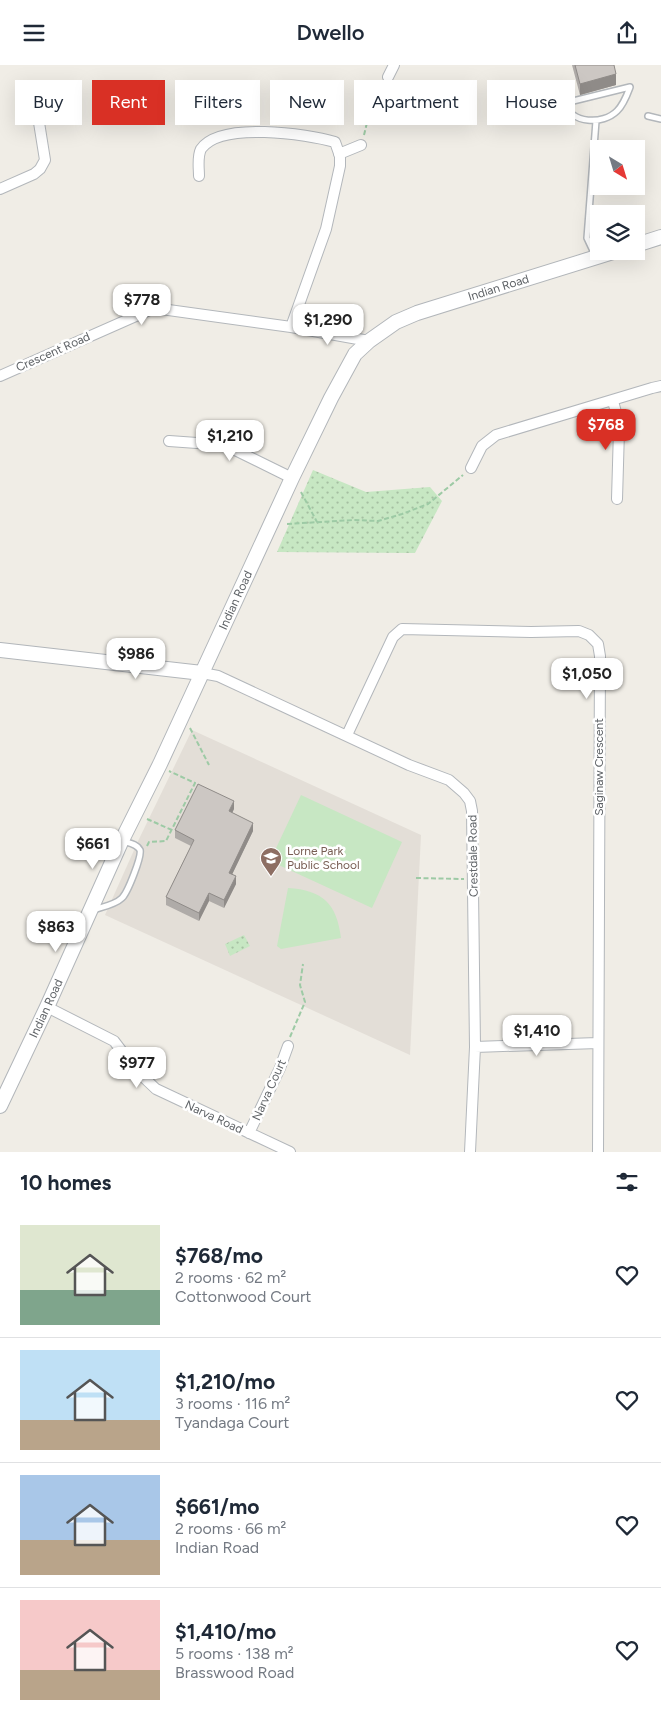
<!DOCTYPE html>
<html lang="en">
<head>
<meta charset="utf-8">
<style>
  :root { --surface:#fff; --page:#f2f2f3; --text:#1f2937; --muted:#747a83; --line:#e0e1e3; --accent:#d93025 }
  body { margin:0; font-family:Figtree,sans-serif; background:var(--page); color:var(--text); height:100vh; display:flex; flex-direction:column; font-size:19px; white-space:nowrap }
  * { box-sizing:border-box; margin:0 }
  p { font-size:16px; color:var(--muted) }
  .icon { flex:none; width:28px; height:28px; fill:none; stroke:currentColor; stroke-width:2; stroke-linecap:round; stroke-linejoin:round }
  .map { position:relative; height:1087px; overflow:hidden }
  .side { display:flex; flex-direction:column; background:var(--surface); flex:1 }
  .side>* { flex:none }
  .hud { position:absolute; left:15px; top:15px; width:631px; height:45px; display:flex; gap:10px }
  .needle { width:32px; rotate:142deg }
  .tools { position:absolute; left:590px; top:75px; display:grid; gap:10px }
  .tools a { display:grid; place-items:center; width:55px; height:55px; border-radius:0px; background:var(--surface); box-shadow:0 5px 20px #0002; font-size:25px }
  .price { position:absolute; translate:-50% -42px; padding:0 11px; border-radius:10px; background:#fff; color:#222; font-size:16px; line-height:32px; filter:drop-shadow(0 1px 2px #0008) }
  .price::after { content:''; position:absolute; left:50%; top:30px; width:15px; height:11px; margin-left:-8px; background:inherit; clip-path:polygon(0 0,100% 0,50% 100%) }
  .price.active { background:var(--accent); color:#fff }
  ul { padding:0; list-style:none }
  li { display:flex; align-items:center; gap:15px; height:125px; padding:0 20px }
  li+li { border-top:1px solid var(--line) }
  li span { display:grid; place-items:center; flex:none; width:140px; height:100px; border-radius:0px; color:#555 }
  li>.icon { margin-inline-start:auto }
  span .icon { width:60px; height:60px; fill:#fffc; stroke-width:1 }
  li b { font-size:21px }
  h2 { display:flex; justify-content:space-between; align-items:center; height:60px; padding:0 20px; font-size:21px }
  .tag { padding:0 18px; border-radius:0px; background:var(--surface); box-shadow:0 5px 20px #0002; font-size:18px; line-height:45px }
  .tag.active { background:var(--accent); color:#fff }
  header { display:flex; justify-content:space-between; align-items:center; height:65px; padding:0 20px; background:var(--surface); font-size:22px; font-weight:600 }
  .map>svg:first-child { display:block }
</style>
</head>
<body>
<header><svg class="icon" aria-label="menu" viewBox="0 0 24 24"><path d="M4 6h16M4 12h16M4 18h16"/></svg>Dwello<svg class="icon" aria-label="share" viewBox="0 0 24 24"><path d="M12 15V3M7 8l5-5 5 5M5 13v7h14v-7"/></svg></header>
<div class="map">
<svg width="661" height="1087" viewBox="0 0 661 1087">
  <defs>
    <pattern id="park-dots" width="8" height="8" patternUnits="userSpaceOnUse" patternTransform="scale(1.25)"><rect width="8" height="8" fill="#c7e7c3"/><path d="M2 2h.1M6 6h.1" fill="none" stroke="#a5bfa2" stroke-width="1.8" stroke-linecap="round"/></pattern>
  </defs>
  <rect width="100%" height="100%" fill="#f0ede6"/>
  <!-- education -->
  <path fill="#e3ded7" d="M192 665 421 770 410 990 105 850 139 774Z"/>
  <!-- park -->
  <path fill="url(#park-dots)" d="M313 405 366 427 430 422 442 436 415 488 277 487Z
    M244 870 250 881 230 891 225 879Z"/>
  <!-- pitch -->
  <path fill="#c7e7c3" d="M301 730 402 777 372 843 270 796Z
    M288 823C323 825 337 839 341 873L281 884 277 881Z"/>
  <g fill="none" stroke-linecap="round" stroke-linejoin="round">
    <!-- lane casing -->
    <g stroke="#b3b7bb" stroke-width="8">
      <path id="lane" d="M630 22C627 30 624 39 617 46 603 60 571 59 565 38Z
        M648 51 661 54
        M595 190 587 173 596 56
        M93 845C102 842 115 840 122 833 128 827 142 791 140 785 137 779 129 778 123 776"/>
    </g>
    <!-- street casing -->
    <g stroke="#b3b7bb" stroke-width="12">
      <path id="street" d="M388 12 394 0
        M339 89 361 80
        M199 111C199 103 197 92 201 84 220 56 307 69 335 77L340 91V101L326 164 291 262
        M0 124 34 109 40 104 45 95 37 45
        M0 311 154 243 291 262 369 276
        M613 336 618 355 619 365 617 434
        M169 376 225 380 292 413
        M471 403 482 381 496 370 652 323 661 321
        M202 608 218 611 409 700 449 715 464 728 470 736 472 746 475 982 470 1087
        M347 670 393 572 402 564 531 567 579 566 589 570 598 579 600 591 598 1087
        M47 942 114 976 136 1005 156 1024 290 1087
        M475 982 598 978
        M249 1068 280 1003 288 981"/>
    </g>
    <!-- secondary casing -->
    <g stroke="#b2b6ba" stroke-width="16">
      <g id="secondary">
        <path d="M636 180 661 172"/>
        <path d="M0 585 202 608"/>
        <path id="s1" d="M0 1041 47 942 122 775 160 699 292 413 331 333 355 289 369 276 396 257 417 248 616 186"/>
      </g>
    </g>
    <!-- path -->
    <path stroke="#9dcaa5" stroke-width="2" stroke-dasharray="5 2.5" stroke-linecap="butt" d="M558 17 565 18 574 29
      M364 70 374 29 382 19
      M301 427 317 457
      M287 459 354 455 378 456 402 449 428 439 463 410
      M190 663 209 700
      M147 754 172 765
      M147 781 149 777 166 776 195 718 169 706
      M416 813 464 814
      M290 972 305 937 300 920 303 899"/>
    <!-- lane -->
    <use href="#lane" stroke="#fff" stroke-width="5"/>
    <!-- street -->
    <use href="#street" stroke="#fff" stroke-width="10"/>
    <!-- secondary -->
    <use href="#secondary" stroke="#fff" stroke-width="14"/>
  </g>
  <!-- wall -->
  <path fill="#afaba8" d="M572 0H614L616 20 580 30Z
    M234 744 232 748 253 766 232 809 236 819 224 843 209 836 199 856 166 840V832L191 781 175 773V765Z"/>
  <!-- shaded-wall -->
  <path fill="#8f8b88" d="M616 9V20L580 30V19Z
    M234 736V744L229 754V746Z
    M253 758V766L229 816V808Z
    M236 811V819L224 843V835Z
    M209 828V836L199 856V848Z"/>
  <!-- building -->
  <path fill="#ccc7c3" stroke="#8f8b88" d="M575 0H614L616 9 580 19Z
    M198 719 234 736 229 746 253 758 229 808 236 811 224 835 209 828 199 848 166 832 194 775 175 765Z"/>
  <!-- icons -->
  <defs>
    <g id="school-pin" transform="scale(1.125)"><path d="M0 17L-7.5 6A9.5 9.5 0 1 1 7.5 6Z" fill="#8d6e63" stroke="#fff"/><path d="M0-5L7-2L0 1L-7-2ZM-4 1L0 2.5L4 1V4Q0 6-4 4Z" fill="#fff"/></g>
  </defs>
  <g fill-rule="evenodd">
    <use href="#school-pin" x="271" y="793"/>
  </g>
  <g text-anchor="middle" dominant-baseline="central" stroke-width="5" stroke-linejoin="round" paint-order="stroke">
    <!-- street labels -->
    <g font-size="12" fill="#5e6266" stroke="#fff">
      <text stroke="none"><textPath href="#s1" startOffset="992">Indian Road</textPath></text>
      <text transform="translate(53 287) rotate(-24)">Crescent Road</text>
      <text stroke="none"><textPath href="#s1" startOffset="558">Indian Road</textPath></text>
      <text transform="translate(599 702) rotate(-90)">Saginaw Crescent</text>
      <text transform="translate(473 791) rotate(-91)">Crestdale Road</text>
      <text stroke="none"><textPath href="#s1" startOffset="108">Indian Road</textPath></text>
      <text transform="translate(269 1025) rotate(-66)">Narva Court</text>
      <text transform="translate(214 1052) rotate(25)">Narva Road</text>
    </g>
    <!-- education labels -->
    <g font-size="12" fill="#785e54" stroke="#fff" text-anchor="start">
      <text x="287" y="786">Lorne Park<tspan x="287" dy="14">Public School</tspan></text>
    </g>
  </g>
</svg>
<div class="tools">
<a><svg class="needle" viewBox="-14 -14 28 28"><path d="M0-13l5 13h-10z" fill="#e53935"/><path d="M0 13l5-13h-10z" fill="#747a83"/></svg></a>
<a><svg class="icon" aria-label="layers" viewBox="0 0 24 24"><path d="M12 4l9 5-9 5-9-5zM3 14l9 5 9-5"/></svg></a>
</div>
<b class="price" style="left:142px;top:261px">$778</b>
<b class="price" style="left:328px;top:281px">$1,290</b>
<b class="price active" style="left:606px;top:386px">$768</b>
<b class="price" style="left:230px;top:397px">$1,210</b>
<b class="price" style="left:136px;top:615px">$986</b>
<b class="price" style="left:587px;top:635px">$1,050</b>
<b class="price" style="left:93px;top:805px">$661</b>
<b class="price" style="left:56px;top:888px">$863</b>
<b class="price" style="left:537px;top:992px">$1,410</b>
<b class="price" style="left:137px;top:1024px">$977</b>
<div class="hud">
<a class="tag">Buy</a>
<a class="tag active">Rent</a>
<a class="tag">Filters</a>
<a class="tag">New</a>
<a class="tag">Apartment</a>
<a class="tag">House</a>
</div>
</div>
<section class="side">
<h2>10 homes<svg class="icon" aria-label="filters" viewBox="0 0 24 24"><path d="M4 7h16M4 17h16"/><circle cx="9" cy="7" r="2"/><circle cx="15" cy="17" r="2"/></svg></h2>
<ul>
<li><span style="background:linear-gradient(#dfe7d0 65%,#7fa58c 0)"><svg class="icon" aria-label="home" viewBox="0 0 24 24"><path d="M3 11l9-7 9 7M6 9v11h12V9"/></svg></span><div><b>$768/mo</b><p>2 rooms · 62 m²</p><p>Cottonwood Court</p></div><svg class="icon" aria-label="heart" viewBox="0 0 24 24"><path d="M12 20l-8-8c-3-5 5-10 8-4 3-6 11-1 8 4z"/></svg></li>
<li><span style="background:linear-gradient(#bfe0f5 70%,#b9a48a 0)"><svg class="icon" aria-label="home" viewBox="0 0 24 24"><path d="M3 11l9-7 9 7M6 9v11h12V9"/></svg></span><div><b>$1,210/mo</b><p>3 rooms · 116 m²</p><p>Tyandaga Court</p></div><svg class="icon" aria-label="heart" viewBox="0 0 24 24"><path d="M12 20l-8-8c-3-5 5-10 8-4 3-6 11-1 8 4z"/></svg></li>
<li><span style="background:linear-gradient(#a9c7e8 65%,#b9a48a 0)"><svg class="icon" aria-label="home" viewBox="0 0 24 24"><path d="M3 11l9-7 9 7M6 9v11h12V9"/></svg></span><div><b>$661/mo</b><p>2 rooms · 66 m²</p><p>Indian Road</p></div><svg class="icon" aria-label="heart" viewBox="0 0 24 24"><path d="M12 20l-8-8c-3-5 5-10 8-4 3-6 11-1 8 4z"/></svg></li>
<li><span style="background:linear-gradient(#f6c9c9 70%,#b9a48a 0)"><svg class="icon" aria-label="home" viewBox="0 0 24 24"><path d="M3 11l9-7 9 7M6 9v11h12V9"/></svg></span><div><b>$1,410/mo</b><p>5 rooms · 138 m²</p><p>Brasswood Road</p></div><svg class="icon" aria-label="heart" viewBox="0 0 24 24"><path d="M12 20l-8-8c-3-5 5-10 8-4 3-6 11-1 8 4z"/></svg></li>
</ul>
</section>
</body>
</html>
